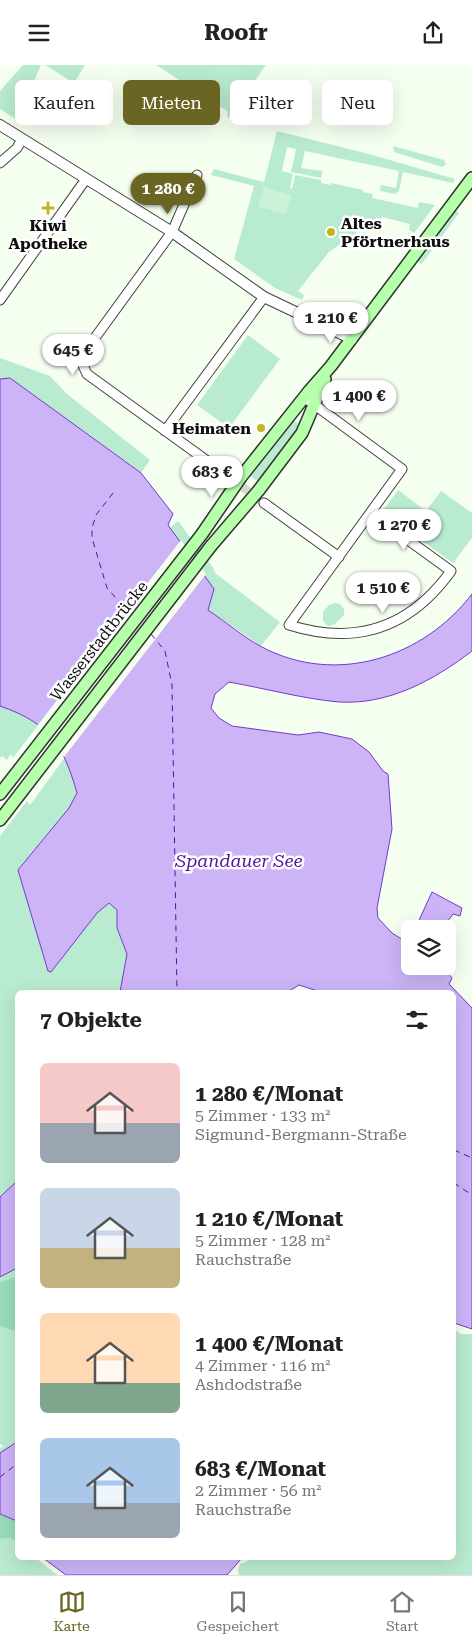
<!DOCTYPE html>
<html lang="de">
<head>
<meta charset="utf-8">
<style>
  :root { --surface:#fff; --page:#f2f2f2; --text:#222; --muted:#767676; --line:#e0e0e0; --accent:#6a6522 }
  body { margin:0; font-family:"Roboto Serif",serif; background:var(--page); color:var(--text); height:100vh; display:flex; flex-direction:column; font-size:19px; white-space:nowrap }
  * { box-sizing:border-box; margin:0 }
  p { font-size:16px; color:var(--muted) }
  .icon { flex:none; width:28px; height:28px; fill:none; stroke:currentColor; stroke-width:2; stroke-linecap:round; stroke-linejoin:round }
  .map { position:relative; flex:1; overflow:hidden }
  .panel { position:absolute; left:15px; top:925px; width:441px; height:570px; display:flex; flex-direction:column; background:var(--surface); border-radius:8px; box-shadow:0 5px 20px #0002 }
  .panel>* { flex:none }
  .banner { position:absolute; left:15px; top:15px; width:442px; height:45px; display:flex; gap:10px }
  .tools { position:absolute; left:401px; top:855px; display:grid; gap:10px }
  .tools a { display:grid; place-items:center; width:55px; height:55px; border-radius:8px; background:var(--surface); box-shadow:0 5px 20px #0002; font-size:25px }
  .price { position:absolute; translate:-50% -42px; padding:0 11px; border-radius:18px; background:#fff; color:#222; font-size:16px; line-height:32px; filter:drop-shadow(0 1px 2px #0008) }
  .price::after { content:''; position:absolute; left:50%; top:30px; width:15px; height:11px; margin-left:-8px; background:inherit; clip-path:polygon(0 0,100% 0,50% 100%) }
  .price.current { background:var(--accent); color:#fff }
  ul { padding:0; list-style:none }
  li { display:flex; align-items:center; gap:15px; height:125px; padding:0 25px }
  li span { display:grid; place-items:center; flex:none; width:140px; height:100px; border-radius:8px; color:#555 }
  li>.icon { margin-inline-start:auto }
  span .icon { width:60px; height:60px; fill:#fffc; stroke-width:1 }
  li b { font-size:21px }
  h2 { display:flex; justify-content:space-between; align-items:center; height:60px; padding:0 25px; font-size:21px }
  .chip { padding:0 18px; border-radius:8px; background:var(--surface); box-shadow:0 5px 20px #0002; font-size:18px; line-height:45px }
  .chip.current { background:var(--accent); color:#fff }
  header { display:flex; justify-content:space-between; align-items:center; height:65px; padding:0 25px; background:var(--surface); font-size:22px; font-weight:700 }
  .dock { display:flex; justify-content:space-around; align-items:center; height:70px; border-top:1px solid var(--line); background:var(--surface); font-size:14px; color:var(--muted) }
  .dock a { display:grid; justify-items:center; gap:2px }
  .dock .current { color:var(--accent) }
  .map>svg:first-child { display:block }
</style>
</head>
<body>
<header><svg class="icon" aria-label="menu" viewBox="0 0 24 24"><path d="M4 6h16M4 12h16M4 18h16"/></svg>Roofr<svg class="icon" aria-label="share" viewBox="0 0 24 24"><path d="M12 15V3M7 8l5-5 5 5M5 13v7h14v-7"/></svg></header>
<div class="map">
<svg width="472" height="1510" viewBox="0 0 472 1510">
  <rect width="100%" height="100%" fill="#f4fff0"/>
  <!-- green -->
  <path fill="#b9ebd0" d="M23 0H41L17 55 0 44V26Z
    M45 0H85L74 18Z
    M156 0H266L228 54 227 46Z
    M277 66 369 89 455 114 453 118 403 107 399 126 395 129 380 126 381 120 396 123 399 106 305 86 301 103 323 106 321 113 291 107 296 84 287 82 282 106 293 109 290 123 292 124 295 110 321 115V118L330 120 331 118 363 125V127L373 129 372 133 418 143 419 137 435 140 414 168 409 165 410 159 382 152 380 156 377 153 329 187 298 226 304 230 302 235 275 223 234 194 254 121 211 110 214 104 264 117Z
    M393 81 444 95 446 99 442 102 394 87Z
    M454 144 459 148 421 200 416 193Z
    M248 270 280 294 229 363 197 340Z
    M0 293 50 311 67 329 150 395 141 408 10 313 0 314Z
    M292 354 301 361 260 418 248 410Z
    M398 425 426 446 441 426 472 448V473L453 498 382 447Z
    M178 456 214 504 215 508 280 557 261 581 208 545 170 463Z
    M335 538 340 539 344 544V550L334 560 328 561 323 556V547L329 540Z
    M0 641 22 649 39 659 13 693 11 689 7 695 2 691 0 693Z
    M66 691 77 728 69 743 18 805 48 906H51L97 848 109 838 117 845V863L127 889 120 927 18 928 17 1116 0 1132V771L27 736 30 740Z
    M17 1203V1377L0 1388V1383L4 1381 0 1379V1212Z
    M454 1264 461 1269H472V1510H239L238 1505 240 1499 246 1497 250 1493 454 1492Z
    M11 1473 17 1478 18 1492 36 1493 57 1510H0V1474Z"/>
  <!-- forest -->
  <path fill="#98dcbc" d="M17 1212H18L17 1267 0 1261V1217Z
    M0 1449 17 1456V1478L11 1473 0 1474Z"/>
  <!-- pitch -->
  <path fill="#cbf1d8" d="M264 122 291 130 286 149 258 142Z"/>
  <!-- water -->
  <path fill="#ccb4f7" stroke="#733ad0" d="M10 313 141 408 173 449 168 460 214 524 208 545C226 557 243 572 262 582 336 621 423 593 472 529V586C434 615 389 640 339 637 304 634 263 623 229 617L215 629 211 643 219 653 232 661 298 670 319 667 352 674 369 687 383 706 388 709 392 764 377 843 378 853 392 868 408 878 410 874V901C426 901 442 899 452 913L449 919 472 943V1264L454 1258V928H324L299 920 286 928 120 927 127 889 117 863V845L109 838 97 848 51 907 48 906 18 805 69 743 77 728C63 679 49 658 0 641V314Z
    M432 827 462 843 460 851 453 849 442 864H415Z
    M17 1116V1203L0 1212V1132Z
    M17 1377V1456L0 1449V1388Z
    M43 1493 242 1492V1493L227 1510H66Z"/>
  <!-- pier -->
  <path fill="#f4fff0" d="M181 475 206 509 64 692 37 661Z"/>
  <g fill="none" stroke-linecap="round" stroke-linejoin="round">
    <!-- ferry -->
    <path stroke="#5015a4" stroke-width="1" stroke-dasharray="6 5" stroke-linecap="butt" d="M113 428 96 450 92 463V473L107 523 132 551
      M151 569 165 586 172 620 177 928
      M454 1085 472 1093
      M454 1118 472 1130
      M0 1412 18 1398"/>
    <!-- minor-tunnel -->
    <path stroke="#d2dbce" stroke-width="9" stroke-dasharray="9 4.5" stroke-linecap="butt" d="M221 406 264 438"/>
    <!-- minor casing -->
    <g stroke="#424242" stroke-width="11">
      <path id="minor" d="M0 98 17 83 22 74
        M197 110 172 167 86 285 81 296 87 309 221 406
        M0 235 86 114
        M304 332 402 404C364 456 327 508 289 560 356 581 410 563 451 506L371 448
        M165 366 264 232
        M264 438 339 492"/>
    </g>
    <!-- tertiary casing -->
    <g stroke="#424242" stroke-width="12">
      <path id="tertiary" d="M0 60 172 167 264 232 352 274"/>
    </g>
    <!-- secondary casing -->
    <g stroke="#313131" stroke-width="14">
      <path id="secondary" d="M241 412 310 325 331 301 472 113
        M259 425 302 368 325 314
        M0 729 202 469
        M0 755 211 481"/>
    </g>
    <!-- minor -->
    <use href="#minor" stroke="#fff" stroke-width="9"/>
    <!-- tertiary -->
    <use href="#tertiary" stroke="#fff" stroke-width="10"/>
    <!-- secondary -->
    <use href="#secondary" stroke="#b6ffab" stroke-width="11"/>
    <!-- secondary-bridge casing -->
    <g stroke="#313131" stroke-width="14" stroke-linecap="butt">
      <path id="secondary-bridge" d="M202 469 241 412
        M211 481 259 425"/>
    </g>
    <!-- secondary-bridge -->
    <use href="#secondary-bridge" stroke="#b6ffab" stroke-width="11"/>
  </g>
  <!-- markers -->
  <g fill="#c2b723" stroke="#fff" stroke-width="2">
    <path d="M45.5 135.5h5v5h5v5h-5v5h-5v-5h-5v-5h5z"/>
    <circle cx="331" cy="167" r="5"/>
    <circle cx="261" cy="363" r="5"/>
  </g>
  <g text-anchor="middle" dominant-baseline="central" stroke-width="5" stroke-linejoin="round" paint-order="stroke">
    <!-- poi labels -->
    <g font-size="16" font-weight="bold" fill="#0f0f0f" stroke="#fff" text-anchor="start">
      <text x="341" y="158">Altes<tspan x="341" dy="18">Pförtnerhaus</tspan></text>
      <text x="48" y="160" text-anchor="middle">Kiwi<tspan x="48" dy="18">Apotheke</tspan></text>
      <text x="251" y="363" text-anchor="end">Heimaten</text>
    </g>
    <!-- street labels -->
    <g font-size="16" fill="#0f0f0f" stroke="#fff">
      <text transform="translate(99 576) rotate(-52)">Wasserstadtbrücke</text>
    </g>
    <!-- water labels -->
    <g font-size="18" font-style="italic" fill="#5015a4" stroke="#fff">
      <text x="239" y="795">Spandauer See</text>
    </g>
  </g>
</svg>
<div class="tools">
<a><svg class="icon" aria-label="layers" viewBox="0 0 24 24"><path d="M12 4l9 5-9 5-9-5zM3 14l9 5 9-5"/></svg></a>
</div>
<b class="price current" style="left:168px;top:150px">1 280 €</b>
<b class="price" style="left:331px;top:279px">1 210 €</b>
<b class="price" style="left:73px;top:311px">645 €</b>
<b class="price" style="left:359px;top:357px">1 400 €</b>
<b class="price" style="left:212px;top:433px">683 €</b>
<b class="price" style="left:404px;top:486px">1 270 €</b>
<b class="price" style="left:383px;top:549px">1 510 €</b>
<div class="banner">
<a class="chip">Kaufen</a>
<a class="chip current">Mieten</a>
<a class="chip">Filter</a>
<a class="chip">Neu</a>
</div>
<section class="panel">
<h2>7 Objekte<svg class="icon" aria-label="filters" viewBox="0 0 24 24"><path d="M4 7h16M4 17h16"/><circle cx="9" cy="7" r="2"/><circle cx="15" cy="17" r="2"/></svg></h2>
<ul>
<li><span style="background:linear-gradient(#f6c9c9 60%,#9aa5b1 0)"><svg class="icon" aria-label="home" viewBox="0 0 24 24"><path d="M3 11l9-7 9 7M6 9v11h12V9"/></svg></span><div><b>1 280 €/Monat</b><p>5 Zimmer · 133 m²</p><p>Sigmund-Bergmann-Straße</p></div></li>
<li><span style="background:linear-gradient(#c9d6e8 60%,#c2b280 0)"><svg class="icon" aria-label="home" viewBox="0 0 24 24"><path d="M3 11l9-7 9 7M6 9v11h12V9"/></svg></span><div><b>1 210 €/Monat</b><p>5 Zimmer · 128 m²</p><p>Rauchstraße</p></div></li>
<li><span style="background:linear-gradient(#ffd9b3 70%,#7fa58c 0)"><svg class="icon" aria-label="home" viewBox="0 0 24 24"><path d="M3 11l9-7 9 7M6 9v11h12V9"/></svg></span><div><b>1 400 €/Monat</b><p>4 Zimmer · 116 m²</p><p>Ashdodstraße</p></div></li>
<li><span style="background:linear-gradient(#a9c7e8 65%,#9aa5b1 0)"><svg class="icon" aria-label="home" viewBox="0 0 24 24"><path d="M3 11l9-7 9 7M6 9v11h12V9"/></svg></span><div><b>683 €/Monat</b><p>2 Zimmer · 56 m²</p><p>Rauchstraße</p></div></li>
</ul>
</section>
</div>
<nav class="dock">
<a class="current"><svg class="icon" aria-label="map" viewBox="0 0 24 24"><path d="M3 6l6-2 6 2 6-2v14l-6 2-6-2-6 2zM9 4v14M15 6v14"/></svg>Karte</a>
<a><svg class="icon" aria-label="saved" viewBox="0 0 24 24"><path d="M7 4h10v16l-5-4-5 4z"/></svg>Gespeichert</a>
<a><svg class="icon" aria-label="home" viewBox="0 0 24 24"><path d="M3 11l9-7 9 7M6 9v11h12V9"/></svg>Start</a>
</nav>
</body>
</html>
